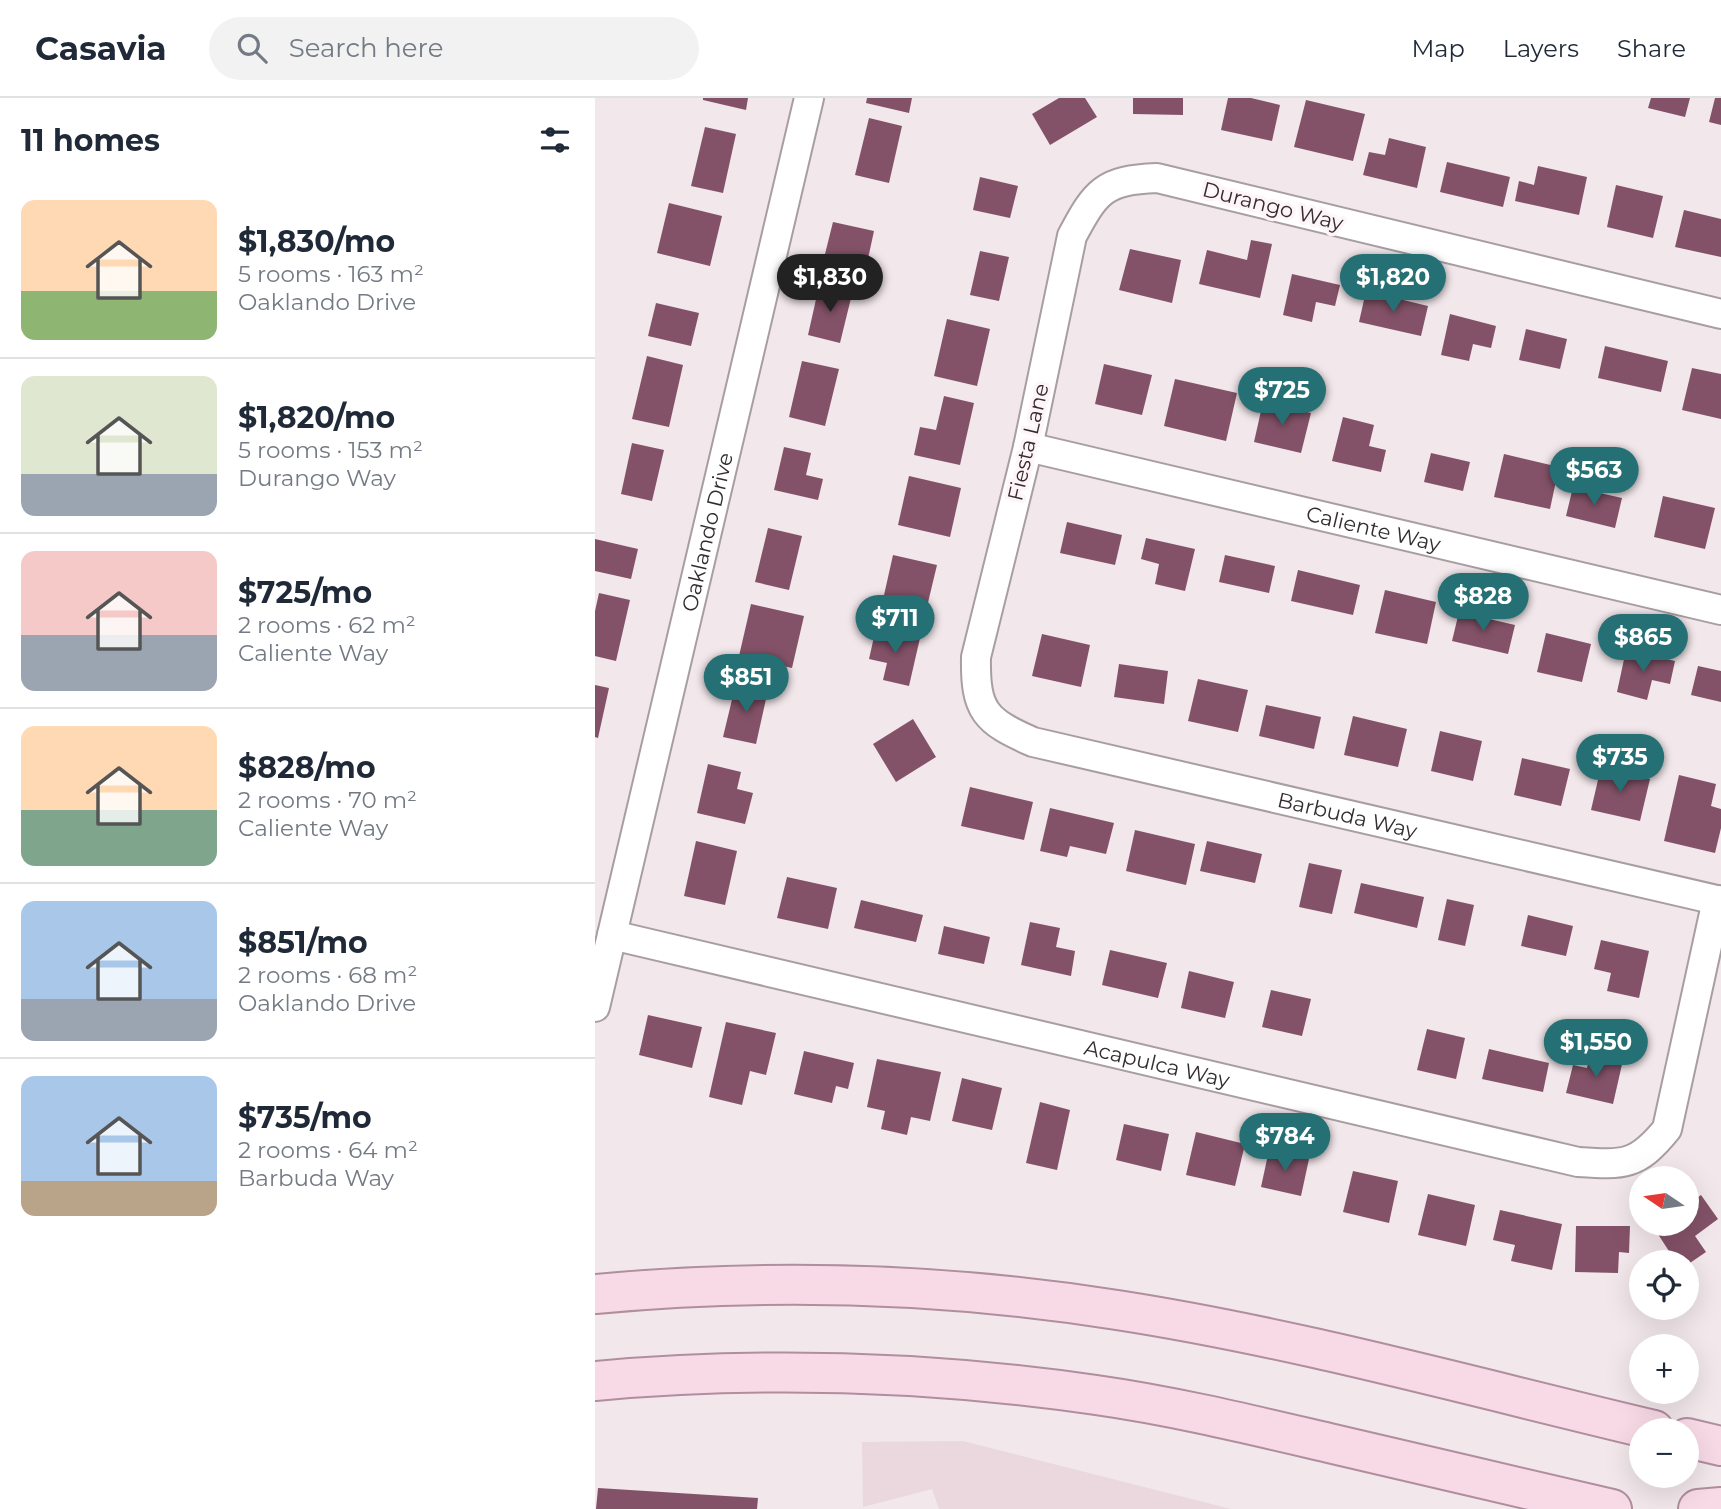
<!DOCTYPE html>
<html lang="en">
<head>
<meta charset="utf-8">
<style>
  :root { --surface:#fff; --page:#f2f2f3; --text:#1f2937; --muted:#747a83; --line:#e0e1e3; --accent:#257075 }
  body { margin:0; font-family:Montserrat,sans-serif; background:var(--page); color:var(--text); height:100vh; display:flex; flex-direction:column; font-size:26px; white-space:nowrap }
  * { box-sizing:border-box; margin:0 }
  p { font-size:23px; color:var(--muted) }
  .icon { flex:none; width:38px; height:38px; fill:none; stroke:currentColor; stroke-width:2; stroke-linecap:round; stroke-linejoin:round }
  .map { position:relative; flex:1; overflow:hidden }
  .panel { display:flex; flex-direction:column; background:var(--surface); width:595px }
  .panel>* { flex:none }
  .needle { width:46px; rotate:283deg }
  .buttons { position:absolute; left:1034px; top:1068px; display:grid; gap:14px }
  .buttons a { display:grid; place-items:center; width:70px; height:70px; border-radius:50%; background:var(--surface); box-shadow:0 7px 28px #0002; font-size:35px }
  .price { position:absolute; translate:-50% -60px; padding:0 16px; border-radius:24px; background:var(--accent); color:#fff; font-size:23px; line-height:46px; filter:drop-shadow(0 2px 4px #0008) }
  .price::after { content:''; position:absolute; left:50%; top:42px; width:21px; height:16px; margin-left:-10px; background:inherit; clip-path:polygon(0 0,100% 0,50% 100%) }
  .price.active { background:#222; color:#fff }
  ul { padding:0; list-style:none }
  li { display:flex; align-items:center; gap:21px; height:175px; padding:0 21px }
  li+li { border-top:2px solid var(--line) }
  li span { display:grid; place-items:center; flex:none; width:196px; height:140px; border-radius:14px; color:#555 }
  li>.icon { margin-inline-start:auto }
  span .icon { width:84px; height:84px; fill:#fffc; stroke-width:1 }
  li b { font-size:30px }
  h2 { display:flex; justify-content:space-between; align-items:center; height:84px; padding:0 21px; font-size:30px }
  header { display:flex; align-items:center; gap:42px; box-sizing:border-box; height:98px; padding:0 35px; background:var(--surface); border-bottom:2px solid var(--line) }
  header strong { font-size:33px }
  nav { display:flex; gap:38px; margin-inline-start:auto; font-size:24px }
  .search { width:490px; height:63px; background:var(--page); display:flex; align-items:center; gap:18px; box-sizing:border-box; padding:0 24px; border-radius:38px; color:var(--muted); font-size:26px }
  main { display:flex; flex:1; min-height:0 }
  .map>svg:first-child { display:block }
</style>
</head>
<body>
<header>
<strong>Casavia</strong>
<div class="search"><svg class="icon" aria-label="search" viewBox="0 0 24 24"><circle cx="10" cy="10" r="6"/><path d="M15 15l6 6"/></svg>Search here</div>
<nav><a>Map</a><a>Layers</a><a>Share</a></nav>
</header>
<main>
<section class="panel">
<h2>11 homes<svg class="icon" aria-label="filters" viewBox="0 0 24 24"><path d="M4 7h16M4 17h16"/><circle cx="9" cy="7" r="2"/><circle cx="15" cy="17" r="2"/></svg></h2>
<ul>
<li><span style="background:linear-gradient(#ffd9b3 65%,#8fb573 0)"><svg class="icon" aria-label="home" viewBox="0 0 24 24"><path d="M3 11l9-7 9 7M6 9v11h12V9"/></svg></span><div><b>$1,830/mo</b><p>5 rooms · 163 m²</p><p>Oaklando Drive</p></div></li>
<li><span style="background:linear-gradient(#dfe7d0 70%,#9aa5b1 0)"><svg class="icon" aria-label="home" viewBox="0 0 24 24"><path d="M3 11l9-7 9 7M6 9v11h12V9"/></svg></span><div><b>$1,820/mo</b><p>5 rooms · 153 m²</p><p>Durango Way</p></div></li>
<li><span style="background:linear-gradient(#f6c9c9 60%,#9aa5b1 0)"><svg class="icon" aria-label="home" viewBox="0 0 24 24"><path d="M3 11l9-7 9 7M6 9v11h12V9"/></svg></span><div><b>$725/mo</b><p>2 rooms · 62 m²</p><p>Caliente Way</p></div></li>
<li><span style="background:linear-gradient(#ffd9b3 60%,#7fa58c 0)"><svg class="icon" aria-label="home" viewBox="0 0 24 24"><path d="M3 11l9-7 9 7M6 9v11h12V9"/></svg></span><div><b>$828/mo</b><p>2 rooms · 70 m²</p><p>Caliente Way</p></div></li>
<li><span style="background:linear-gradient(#a9c7e8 70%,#9aa5b1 0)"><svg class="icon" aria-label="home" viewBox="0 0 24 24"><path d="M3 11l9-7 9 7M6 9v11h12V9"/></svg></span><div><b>$851/mo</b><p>2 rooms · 68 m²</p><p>Oaklando Drive</p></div></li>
<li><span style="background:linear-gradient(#a9c7e8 75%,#b9a48a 0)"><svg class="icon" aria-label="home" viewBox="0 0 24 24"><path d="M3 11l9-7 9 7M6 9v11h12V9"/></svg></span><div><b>$735/mo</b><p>2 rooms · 64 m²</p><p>Barbuda Way</p></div></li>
</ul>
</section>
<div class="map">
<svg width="1126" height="1411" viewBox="0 0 1126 1411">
  <rect width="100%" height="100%" fill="#f2e7eb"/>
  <!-- built -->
  <path fill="#ead8de" d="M368 1343 636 1411H344L337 1391 268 1409 267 1344Z"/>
  <!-- building -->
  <path fill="#845268" d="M108 0H153L151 12 108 2Z
    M272 0H317L314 15 271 5Z
    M464 0H490L502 19 455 47 437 16Z
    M538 0H588V17L538 16Z
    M633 0H656L685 7 677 43 626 32Z
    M1056 0H1095L1090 19 1053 10Z
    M1120 0H1126V27L1114 24Z
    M711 2 770 16 758 63 699 49Z
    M274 20 307 28 294 85 260 77Z
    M110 29 141 36 128 95 96 88Z
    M794 40 831 49 822 90 768 77 774 54 790 57Z
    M852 64 915 79 908 109 845 94Z
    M943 68 992 79 984 117 920 103 924 83 939 87Z
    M385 79 423 88 415 120 378 112Z
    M1021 87 1068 98 1058 140 1012 129Z
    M74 105 127 118 115 168 62 155Z
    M1089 112 1126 121V159L1080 149Z
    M238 124 279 133 271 170 229 160Z
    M656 142 677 146 665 200 604 186 612 152 652 162Z
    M535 151 586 162 577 205 524 192Z
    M385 153 414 159 404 203 375 197Z
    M697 176 745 187 740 208 721 204 717 224 688 217Z
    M224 188 257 196 245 245 213 237Z
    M771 193 833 208 826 238 764 224Z
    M61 205 104 215 96 248 53 238Z
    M855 216 901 228 896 250 878 246 874 263 846 257Z
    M352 221 395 231 382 288 339 278Z
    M931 231 972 241 965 271 924 262Z
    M1010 248 1073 263 1066 294 1003 280Z
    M52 258 88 267 74 329 37 321Z
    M207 263 244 271 230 328 194 319Z
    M509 266 557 277 547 317 500 306Z
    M1097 270 1126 276V321L1087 312Z
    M580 281 642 295 631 343 569 328Z
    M349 298 379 305 365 367 319 357 325 329 341 332Z
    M668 304 716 315 706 355 659 344Z
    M748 319 779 327 774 348 791 352 786 374 737 363Z
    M37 345 69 352 57 403 26 396Z
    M189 349 216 355 211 377 228 381 223 402 179 392Z
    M836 355 875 364 868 393 829 384Z
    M909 356 964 369 955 411 899 399Z
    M314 378 366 390 355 439 303 427Z
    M978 389 1027 400 1020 430 971 418Z
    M1068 398 1120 410 1110 451 1059 439Z
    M472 424 527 437 520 467 465 455Z
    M173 430 207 438 194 492 160 484Z
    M551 440 600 451 590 493 560 486 564 466 546 461Z
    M0 441 43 451 36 481 0 473Z
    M298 457 342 467 330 517 287 506Z
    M630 457 680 468 674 495 624 484Z
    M703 472 765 487 758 517 696 503Z
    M790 492 841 504 832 546 780 535Z
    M4 495 35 502 21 563 0 558V513Z
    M156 506 209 518 197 570 144 558Z
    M864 514 920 527 913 556 857 543Z
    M281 530 325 540 314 588 288 582 292 565 274 561Z
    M951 535 996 546 987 584 942 574Z
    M447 536 495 547 486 589 437 578Z
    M1031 552 1080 563 1075 586 1057 582 1052 602 1022 594Z
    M524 566 573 573 569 606 519 599Z
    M1103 568 1126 573V604L1096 597Z
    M603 581 653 592 643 634 593 623Z
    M141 585 173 592 161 646 128 639Z
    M0 587 14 590 3 640 0 639Z
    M671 607 726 619 719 651 664 638Z
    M758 618 812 631 803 669 749 657Z
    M318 621 341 659 301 684 278 646Z
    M845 633 887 643 878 683 836 673Z
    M927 660 975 671 966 708 919 697Z
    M113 666 146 674 142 691 158 695 150 726 102 715Z
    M1006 669 1055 681 1045 723 996 712Z
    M1084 677 1121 686 1116 708 1126 711V730L1120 755 1069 743Z
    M375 689 438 704 429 742 366 728Z
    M455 710 519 725 511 756 475 748 472 759 445 753Z
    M540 732 600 746 591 787 531 773Z
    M101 743 142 753 130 807 89 798Z
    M612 743 667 756 660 785 605 773Z
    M714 765 747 772 737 816 704 809Z
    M192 779 242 790 233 831 182 820Z
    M766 785 829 799 822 830 759 815Z
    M852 801 879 807 870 848 843 842Z
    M266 802 328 817 321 844 259 830Z
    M933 817 978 828 971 858 926 848Z
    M435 824 465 830 461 849 480 853 476 878 426 867Z
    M349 828 395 839 389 866 343 856Z
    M1006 842 1054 853 1044 900 1012 893 1016 875 999 871Z
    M515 852 572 865 563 900 507 887Z
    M594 873 639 884 630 920 586 910Z
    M676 892 716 901 707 938 667 929Z
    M53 917 107 929 97 970 44 957Z
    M131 924 181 935 171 977 155 973 147 1007 114 999Z
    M832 931 870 940 861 981 822 972Z
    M894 951 954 965 948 994 887 981Z
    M209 953 259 965 253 991 241 988 237 1005 199 996Z
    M996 955 1028 962 1018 1006 971 995 978 967 992 970Z
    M282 961 346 974 335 1023 316 1019 312 1037 286 1031 290 1013 272 1009Z
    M367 980 407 990 397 1032 357 1023Z
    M445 1004 475 1012 462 1072 431 1065Z
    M529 1026 574 1036 566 1073 521 1062Z
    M601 1034 650 1046 640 1088 591 1077Z
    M674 1052 714 1061 706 1098 666 1089Z
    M758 1073 803 1083 794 1125 748 1114Z
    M833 1096 880 1107 871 1148 823 1137Z
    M1106 1097 1123 1121 1100 1138 1111 1154 1092 1167V1164H1081L1059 1130 1066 1125H1092V1107Z
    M905 1112 967 1126 957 1172 916 1163 920 1147 898 1142Z
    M981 1128H1035L1034 1155 1024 1154 1023 1175 980 1174Z
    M3 1390 163 1400 162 1411H1Z"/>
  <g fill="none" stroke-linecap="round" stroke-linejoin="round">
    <!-- minor casing -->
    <g stroke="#a89ea2" stroke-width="32">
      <g id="minor">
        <path id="s1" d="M1126 216 562 80C509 82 501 93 477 138L433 349 381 559C380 613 390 623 438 644L1126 803"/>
        <path id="s2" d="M433 349 1126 512"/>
        <path id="s3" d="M17 837 983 1064C1029 1067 1042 1068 1072 1031L1122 802"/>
        <path id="s4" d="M0 909 214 0"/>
      </g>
    </g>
    <!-- primary casing -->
    <g stroke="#b08e9d" stroke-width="42">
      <path id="primary" d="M0 1196C172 1180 351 1185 522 1212 703 1240 881 1290 1059 1332
        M0 1283C167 1268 335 1273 501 1297 579 1308 657 1327 734 1345 828 1367 923 1389 1017 1411
        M1092 1340 1126 1348
        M1103 1411 1126 1409"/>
    </g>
    <!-- minor -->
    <use href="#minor" stroke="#fff" stroke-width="28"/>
    <!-- primary -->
    <use href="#primary" stroke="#f8dae7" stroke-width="38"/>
  </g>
  <g text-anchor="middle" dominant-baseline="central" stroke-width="7" stroke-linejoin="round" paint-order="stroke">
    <!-- street labels -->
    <g font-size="21" fill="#322e30" stroke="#fff4f8">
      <text transform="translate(678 108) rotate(14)">Durango Way</text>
      <text transform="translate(433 344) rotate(-77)">Fiesta Lane</text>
      <text stroke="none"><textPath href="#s2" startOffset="355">Caliente Way</textPath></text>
      <text stroke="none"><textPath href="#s4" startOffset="488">Oaklando Drive</textPath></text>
      <text stroke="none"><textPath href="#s1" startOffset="1559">Barbuda Way</textPath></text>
      <text stroke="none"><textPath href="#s3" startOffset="560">Acapulca Way</textPath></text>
    </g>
  </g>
</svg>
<div class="buttons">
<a><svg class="needle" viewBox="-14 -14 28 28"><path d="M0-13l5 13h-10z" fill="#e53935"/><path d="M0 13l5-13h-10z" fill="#747a83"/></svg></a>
<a><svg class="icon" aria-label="locate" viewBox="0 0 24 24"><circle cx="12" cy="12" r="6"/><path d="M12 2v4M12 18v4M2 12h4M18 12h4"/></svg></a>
<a>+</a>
<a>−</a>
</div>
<b class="price active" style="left:235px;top:216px">$1,830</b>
<b class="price" style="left:798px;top:216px">$1,820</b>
<b class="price" style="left:687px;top:329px">$725</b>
<b class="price" style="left:999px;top:409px">$563</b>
<b class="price" style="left:888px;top:535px">$828</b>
<b class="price" style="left:300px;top:557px">$711</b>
<b class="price" style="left:1048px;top:576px">$865</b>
<b class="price" style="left:151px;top:616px">$851</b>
<b class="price" style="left:1025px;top:696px">$735</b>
<b class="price" style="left:1001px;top:981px">$1,550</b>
<b class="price" style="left:690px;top:1075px">$784</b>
</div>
</main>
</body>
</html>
